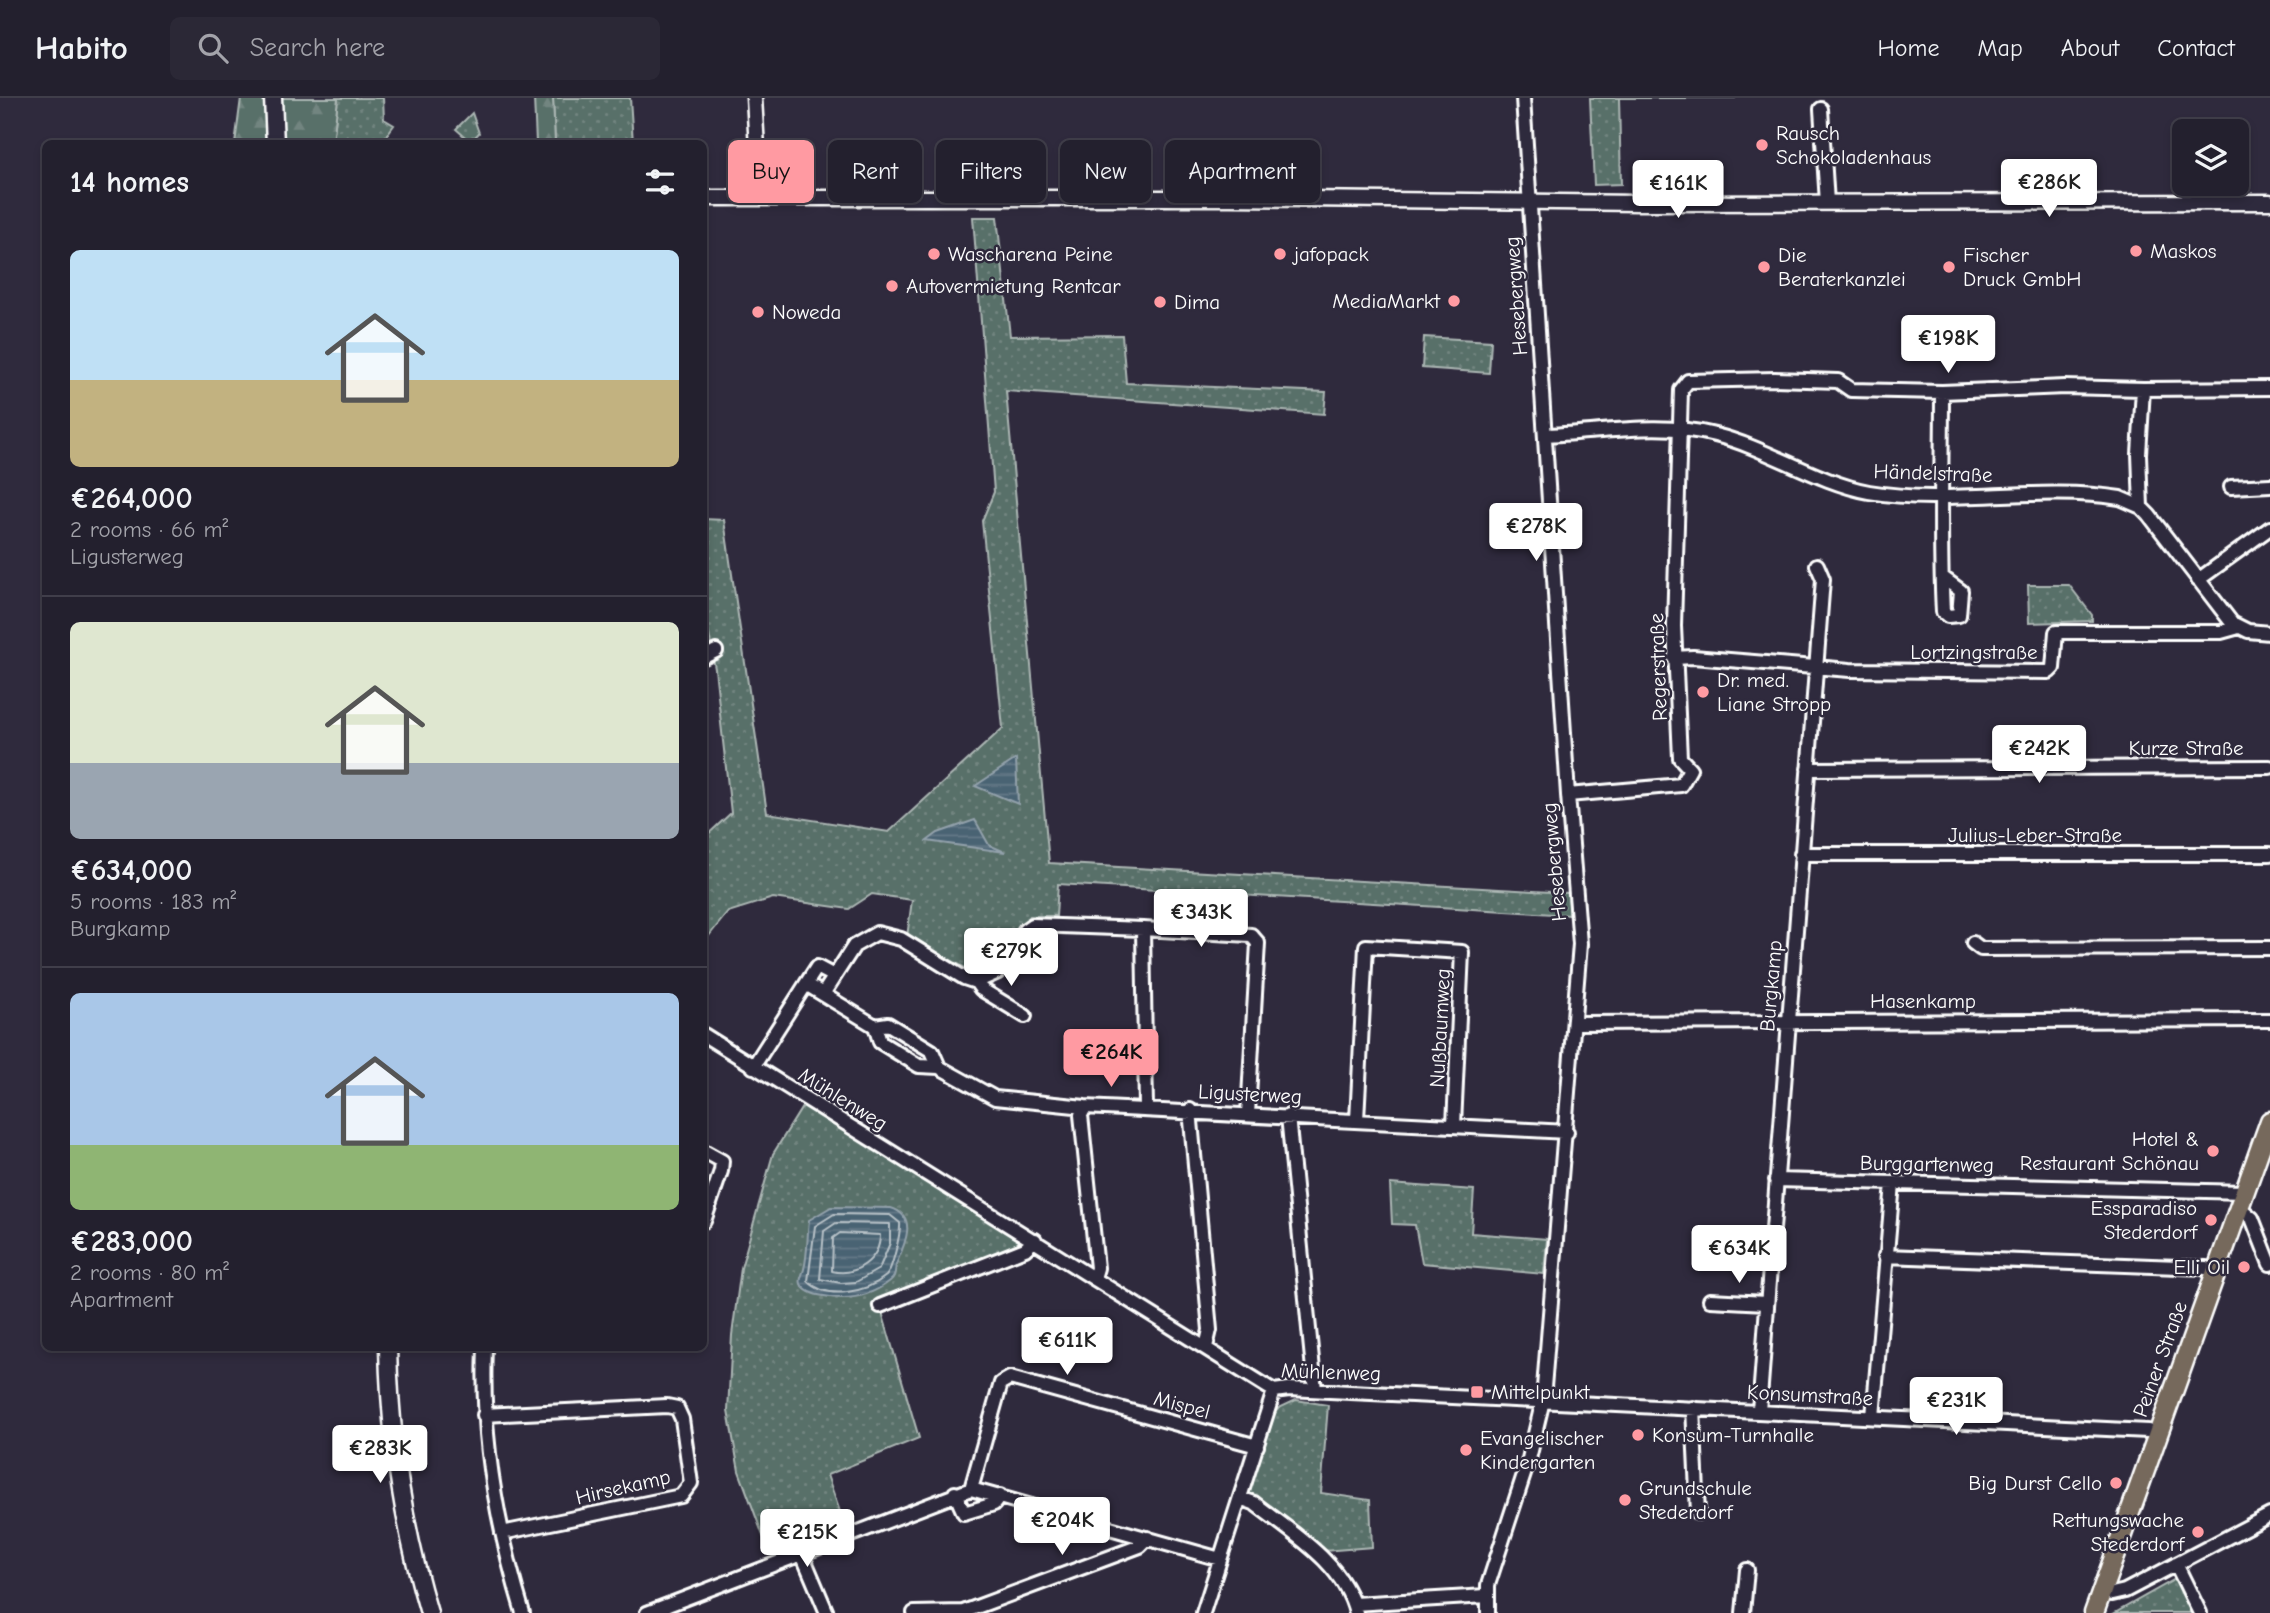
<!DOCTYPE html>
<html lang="en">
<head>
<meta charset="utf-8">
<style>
  :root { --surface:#23202e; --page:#2b2836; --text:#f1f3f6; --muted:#a3a3aa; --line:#403e4a; --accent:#ff9aa2 }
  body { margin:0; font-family:"Comic Neue",sans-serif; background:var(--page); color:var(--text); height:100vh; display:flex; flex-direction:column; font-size:26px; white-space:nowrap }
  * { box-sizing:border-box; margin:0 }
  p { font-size:23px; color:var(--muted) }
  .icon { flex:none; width:38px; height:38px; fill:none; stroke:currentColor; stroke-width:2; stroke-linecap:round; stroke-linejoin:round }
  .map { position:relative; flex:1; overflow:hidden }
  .panel { position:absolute; left:42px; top:42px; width:665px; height:1211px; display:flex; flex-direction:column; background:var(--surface); border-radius:10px; box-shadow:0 4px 10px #0003,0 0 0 2px var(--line) }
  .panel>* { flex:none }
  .banner { position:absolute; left:728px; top:42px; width:665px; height:63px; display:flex; gap:14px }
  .controls { position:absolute; left:2172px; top:21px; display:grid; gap:14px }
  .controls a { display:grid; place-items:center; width:77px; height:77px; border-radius:10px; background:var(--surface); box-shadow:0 4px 10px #0003,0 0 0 2px var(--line); font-size:35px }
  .price { position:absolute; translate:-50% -60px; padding:0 16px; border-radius:7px; background:#fff; color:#222; font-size:23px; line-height:46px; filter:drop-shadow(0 2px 4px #0008) }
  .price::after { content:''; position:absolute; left:50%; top:42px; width:21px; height:16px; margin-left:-10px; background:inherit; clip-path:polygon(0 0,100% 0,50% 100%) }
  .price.active { background:var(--accent); color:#111 }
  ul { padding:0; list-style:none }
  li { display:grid; align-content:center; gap:14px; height:371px; padding:0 28px }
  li+li { border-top:2px solid var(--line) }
  li span { display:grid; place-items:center; height:217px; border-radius:10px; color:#555 }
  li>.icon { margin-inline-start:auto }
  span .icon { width:126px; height:126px; fill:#fffc; stroke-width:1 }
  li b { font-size:30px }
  h2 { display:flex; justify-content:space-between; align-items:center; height:84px; padding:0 28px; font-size:30px }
  .chip { padding:0 24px; border-radius:10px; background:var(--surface); box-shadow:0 4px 10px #0003,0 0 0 2px var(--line); font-size:24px; line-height:63px }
  .chip.active { background:var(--accent); color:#111 }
  header { display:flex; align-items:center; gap:42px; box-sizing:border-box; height:98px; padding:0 35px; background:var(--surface); border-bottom:2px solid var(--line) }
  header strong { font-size:33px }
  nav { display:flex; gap:38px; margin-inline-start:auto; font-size:24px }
  .search { width:490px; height:63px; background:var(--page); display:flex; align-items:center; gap:18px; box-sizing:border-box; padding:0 24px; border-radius:10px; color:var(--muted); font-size:26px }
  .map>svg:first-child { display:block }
</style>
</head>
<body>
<header>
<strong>Habito</strong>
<div class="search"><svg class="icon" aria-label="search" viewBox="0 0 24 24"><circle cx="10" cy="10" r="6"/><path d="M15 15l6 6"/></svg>Search here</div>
<nav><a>Home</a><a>Map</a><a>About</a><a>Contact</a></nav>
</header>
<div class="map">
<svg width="2270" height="1515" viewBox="0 0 2270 1515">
  <defs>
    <pattern id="grass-dots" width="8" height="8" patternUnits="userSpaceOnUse" patternTransform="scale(1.75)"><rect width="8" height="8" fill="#596f69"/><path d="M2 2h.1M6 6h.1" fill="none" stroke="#728580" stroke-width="1.8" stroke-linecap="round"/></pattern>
    <pattern id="forest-firs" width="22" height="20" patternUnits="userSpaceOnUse" patternTransform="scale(1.75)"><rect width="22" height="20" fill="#596f69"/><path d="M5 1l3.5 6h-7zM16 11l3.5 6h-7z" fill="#728580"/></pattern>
    <pattern id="water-rules" width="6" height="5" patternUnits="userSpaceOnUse" patternTransform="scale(1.75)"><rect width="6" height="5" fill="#4a6373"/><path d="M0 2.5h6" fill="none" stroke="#657a88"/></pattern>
  </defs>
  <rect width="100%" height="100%" fill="#2f2a3d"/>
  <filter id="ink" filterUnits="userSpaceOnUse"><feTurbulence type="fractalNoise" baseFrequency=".0143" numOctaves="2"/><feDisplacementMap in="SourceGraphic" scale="14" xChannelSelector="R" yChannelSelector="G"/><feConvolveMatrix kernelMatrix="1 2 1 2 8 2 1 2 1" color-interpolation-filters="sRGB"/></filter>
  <g filter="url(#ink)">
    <!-- grass -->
    <path fill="url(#grass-dots)" stroke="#acb7b4" stroke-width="2" d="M338 0H383L384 21 394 27 386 38V45L333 46Z
      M553 0H630L633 45H555Z
      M1590 0H1736H1619L1621 86 1594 87Z
      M472 15 479 35 474 40 477 45H472L456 31Z
      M973 119H997L1010 238 1122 237 1126 285 1326 294 1324 316 1006 293 1049 765 1568 795 1570 817 1058 786 1056 818H1030L994 868 971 873 907 839 912 802 872 796 849 811 773 800 728 814 704 844V740L731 715 715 571 704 507V421L724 422 767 715 889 734 1003 630 982 423 994 394Z
      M1424 239 1491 243 1489 275 1422 270Z
      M2028 487H2069L2092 517V523L2029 525Z
      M804 1006 1021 1142 1012 1152 879 1204 919 1340 827 1377 844 1425 769 1454 739 1373 728 1313 732 1237 741 1170 773 1056Z
      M1390 1086 1474 1092 1471 1135 1547 1141 1544 1176 1422 1165 1415 1127 1392 1126Z
      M1296 1302 1328 1307 1321 1395 1370 1402 1372 1449 1323 1453 1248 1395 1270 1320 1279 1310Z
      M2179 1479 2195 1515H2115Z"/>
    <!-- forest -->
    <path fill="url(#forest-firs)" stroke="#acb7b4" stroke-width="2" d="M241 0H338L333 45 235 46Z
      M534 0H553L555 45H536Z"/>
    <!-- water -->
    <path fill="url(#water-rules)" stroke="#92a1ab" stroke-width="2" d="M1016 661 1018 706 975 688Z
      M975 722 989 747 1005 754 927 743 938 735Z
      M831 1109 891 1110C918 1118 905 1146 897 1164 894 1171 897 1178 890 1183 870 1199 849 1203 824 1198 816 1197 805 1194 801 1186 799 1180 803 1176 804 1171 808 1156 807 1138 809 1122Z"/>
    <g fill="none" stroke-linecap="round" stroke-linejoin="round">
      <!-- shore -->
      <path stroke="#b7c1c7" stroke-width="2" d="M834 1116 890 1117 900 1125C901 1135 892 1172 886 1178 867 1194 827 1203 808 1183L815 1128Z
        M836 1125 890 1126V1145L879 1171 856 1184 841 1185 820 1181 824 1133Z
        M840 1135 880 1137C880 1161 856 1179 832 1173L833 1140Z"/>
      <!-- minor casing -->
      <g stroke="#fff" stroke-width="18">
        <path id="minor" d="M1821 11 1827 105
          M2143 291 2270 290
          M1942 294C1942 367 1939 441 1943 514L1948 518 1959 517 1961 493 1942 479
          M1545 337C1600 335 1661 323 1715 337 1768 350 1816 384 1869 394 1952 408 2037 387 2120 400L2141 409 2149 417 2232 525 2248 533 2270 535
          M2231 389 2270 387
          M2198 482 2270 430
          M704 559 716 553
          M1674 560 1693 559 1850 572 2049 574 2053 570 2056 534H2221L2239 529
          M1808 671 2270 669
          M1568 697 1681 687 1690 671 1680 660 1674 528 1681 292 1688 283 1775 281 1838 283 1851 292 1942 294 2065 289 2143 291 2139 356 2141 409
          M1801 756H2270
          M1973 845 1981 851 2270 850
          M976 884 981 891 1025 918
          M806 886 817 869 834 878
          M823 896 854 848 877 835 901 841 964 880 976 884 998 874 1025 832 1032 827 1143 831
          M1576 925 2270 922
          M875 928 888 926 932 953 939 969
          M704 937 1274 1293 1289 1291 2148 1333 2158 1336
          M753 969 806 886 875 928 880 944 919 968 939 969 995 1000 1085 1009 1567 1034
          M1085 1009 1081 1017 1097 1170 1094 1180
          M1146 1010 1143 831 1251 837 1258 845 1248 1016
          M1190 1012 1210 1232 1206 1249
          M1288 1018 1315 1292
          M1357 1022 1366 848 1462 854 1454 1027
          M704 1053 722 1063 721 1073 704 1123
          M1776 1082 2244 1094
          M2239 1109 2252 1120 2270 1166
          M1885 1158 2206 1170 2216 1174
          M1710 1202 1766 1205
          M880 1208 1025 1151 1035 1142
          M485 1250C481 1340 497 1429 523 1515
          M1693 1310 1698 1415
          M1759 1313 1823 481 1817 467
          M484 1317 667 1308 677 1310 682 1321 691 1385 681 1398 502 1435
          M1873 1319 1893 1085
          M971 1391 1001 1285 1010 1280 1257 1348
          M955 1395 964 1415 994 1406 1000 1398
          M1240 1400 1254 1405C1292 1435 1344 1465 1356 1515
          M802 1456 827 1515
          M2176 1466 2200 1515
          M2101 1493 2112 1496 2125 1493 2270 1417
          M1354 1506 1486 1498
          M647 1515 971 1391 1220 1461
          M914 1515 963 1514 1140 1448 1148 1440
          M1203 1515 1274 1293
          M1488 1515V1487L1529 1361 1543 1302 1580 846 1568 697 1523 0
          M1743 1515 1747 1472"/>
      </g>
      <!-- tertiary casing -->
      <g stroke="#fff" stroke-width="19">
        <path id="tertiary" d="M754 0 760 100
          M704 100H1229L1638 105 2270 104"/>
      </g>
      <!-- secondary casing -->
      <g stroke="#fff" stroke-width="21">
        <path id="secondary" d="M273 0 275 46
          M388 1250C390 1340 403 1428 429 1515"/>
      </g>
      <!-- primary casing -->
      <g stroke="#fff" stroke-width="23">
        <path id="primary" d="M2094 1515 2270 1023"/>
      </g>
      <!-- minor -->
      <use href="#minor" stroke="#2f2a3d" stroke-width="12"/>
      <!-- tertiary -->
      <use href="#tertiary" stroke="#2f2a3d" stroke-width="14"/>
      <!-- secondary -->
      <use href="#secondary" stroke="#2f2a3d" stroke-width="16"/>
      <!-- primary -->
      <use href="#primary" stroke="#76695c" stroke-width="18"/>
    </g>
  </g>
  <!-- markers -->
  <g fill="#ff9aa2" stroke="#2f2a3d" stroke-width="2.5">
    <circle cx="1762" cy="47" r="7"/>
    <circle cx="2136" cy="153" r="7"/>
    <circle cx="934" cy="156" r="7"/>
    <circle cx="1280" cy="156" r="7"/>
    <circle cx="1764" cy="169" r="7"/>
    <circle cx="1949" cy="169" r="7"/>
    <circle cx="892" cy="188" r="7"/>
    <circle cx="1454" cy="203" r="7"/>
    <circle cx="1160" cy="204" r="7"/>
    <circle cx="758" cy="214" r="7"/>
    <circle cx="1703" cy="594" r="7"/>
    <circle cx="2213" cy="1053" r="7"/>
    <circle cx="2211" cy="1122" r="7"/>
    <circle cx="2244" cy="1169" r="7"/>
    <rect x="1470" y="1287" width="14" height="14" rx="3.5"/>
    <circle cx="1638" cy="1337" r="7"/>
    <circle cx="1466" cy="1352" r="7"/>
    <circle cx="2116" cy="1385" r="7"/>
    <circle cx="1625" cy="1402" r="7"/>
    <circle cx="2198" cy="1434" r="7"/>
  </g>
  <g text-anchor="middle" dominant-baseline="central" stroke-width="5" stroke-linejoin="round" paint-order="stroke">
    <!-- poi labels -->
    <g font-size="21" fill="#fff" stroke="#2f2a3d" text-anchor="start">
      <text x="1776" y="35">Rausch<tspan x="1776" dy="24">Schokoladenhaus</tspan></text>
      <text x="2150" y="153">Maskos</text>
      <text x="948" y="156">Wascharena Peine</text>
      <text x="1294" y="156">jafopack</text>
      <text x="1778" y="157">Die<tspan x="1778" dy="24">Beraterkanzlei</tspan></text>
      <text x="1963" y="157">Fischer<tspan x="1963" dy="24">Druck GmbH</tspan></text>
      <text x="906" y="188">Autovermietung Rentcar</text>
      <text x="1440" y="203" text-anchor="end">MediaMarkt</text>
      <text x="1174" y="204">Dima</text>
      <text x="772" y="214">Noweda</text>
      <text x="1717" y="582">Dr. med.<tspan x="1717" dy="24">Liane Stropp</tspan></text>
      <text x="2199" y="1041" text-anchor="end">Hotel &amp;<tspan x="2199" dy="24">Restaurant Schönau</tspan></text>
      <text x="2197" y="1110" text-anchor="end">Essparadiso<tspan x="2197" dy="24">Stederdorf</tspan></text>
      <text x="2230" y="1169" text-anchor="end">Elli Oil</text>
      <text x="1491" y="1294">Mittelpunkt</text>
      <text x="1652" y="1337">Konsum-Turnhalle</text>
      <text x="1480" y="1340">Evangelischer<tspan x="1480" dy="24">Kindergarten</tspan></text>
      <text x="2102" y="1385" text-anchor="end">Big Durst Cello</text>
      <text x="1639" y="1390">Grundschule<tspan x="1639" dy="24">Stederdorf</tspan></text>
      <text x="2184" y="1422" text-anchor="end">Rettungswache<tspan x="2184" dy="24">Stederdorf</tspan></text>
    </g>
    <!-- street labels -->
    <g font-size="21" fill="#fff" stroke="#2f2a3d">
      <text transform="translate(1516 198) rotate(-94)">Hesebergweg</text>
      <text transform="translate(1933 375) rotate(2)">Händelstraße</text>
      <text x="1974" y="554">Lortzingstraße</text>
      <text transform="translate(1658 569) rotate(-92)">Regerstraße</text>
      <text x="2186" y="650">Kurze Straße</text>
      <text x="2035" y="737">Julius-Leber-Straße</text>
      <text transform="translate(1554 764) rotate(-95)">Hesebergweg</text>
      <text transform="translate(1771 888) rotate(-85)">Burgkamp</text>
      <text x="1923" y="903">Hasenkamp</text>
      <text transform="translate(1440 930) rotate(-87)">Nußbaumweg</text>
      <text transform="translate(1250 996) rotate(3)">Ligusterweg</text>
      <text transform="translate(843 1001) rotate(32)">Mühlenweg</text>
      <text transform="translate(1927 1066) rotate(1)">Burggartenweg</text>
      <text transform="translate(2160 1261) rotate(-70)">Peiner Straße</text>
      <text transform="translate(1331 1274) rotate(2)">Mühlenweg</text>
      <text transform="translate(1810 1297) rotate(3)">Konsumstraße</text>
      <text transform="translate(1182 1307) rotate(15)">Mispel</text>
      <text transform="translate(623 1389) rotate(-13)">Hirsekamp</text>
    </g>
  </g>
</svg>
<div class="controls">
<a><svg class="icon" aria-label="layers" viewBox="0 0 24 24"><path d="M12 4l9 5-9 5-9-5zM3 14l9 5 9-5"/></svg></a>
</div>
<b class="price" style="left:2049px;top:121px">€286K</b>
<b class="price" style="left:1678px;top:122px">€161K</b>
<b class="price" style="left:1948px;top:277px">€198K</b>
<b class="price" style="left:1536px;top:465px">€278K</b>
<b class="price" style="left:2039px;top:687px">€242K</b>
<b class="price" style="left:1201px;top:851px">€343K</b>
<b class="price" style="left:1011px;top:890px">€279K</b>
<b class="price active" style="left:1111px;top:991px">€264K</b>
<b class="price" style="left:1739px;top:1187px">€634K</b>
<b class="price" style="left:1067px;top:1279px">€611K</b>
<b class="price" style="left:1956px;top:1339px">€231K</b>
<b class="price" style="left:380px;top:1387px">€283K</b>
<b class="price" style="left:1062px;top:1459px">€204K</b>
<b class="price" style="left:807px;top:1471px">€215K</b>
<div class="banner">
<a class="chip active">Buy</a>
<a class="chip">Rent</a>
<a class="chip">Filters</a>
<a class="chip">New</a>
<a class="chip">Apartment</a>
</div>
<section class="panel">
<h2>14 homes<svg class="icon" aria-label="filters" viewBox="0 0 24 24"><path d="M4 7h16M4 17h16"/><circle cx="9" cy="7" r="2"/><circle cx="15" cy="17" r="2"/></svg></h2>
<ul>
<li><span style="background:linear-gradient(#bfe0f5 60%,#c2b280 0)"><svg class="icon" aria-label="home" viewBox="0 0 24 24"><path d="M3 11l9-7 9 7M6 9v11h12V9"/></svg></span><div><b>€264,000</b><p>2 rooms · 66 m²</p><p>Ligusterweg</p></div></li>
<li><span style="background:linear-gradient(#dfe7d0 65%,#9aa5b1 0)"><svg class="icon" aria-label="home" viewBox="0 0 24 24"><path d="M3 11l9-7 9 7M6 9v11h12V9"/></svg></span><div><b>€634,000</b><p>5 rooms · 183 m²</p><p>Burgkamp</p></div></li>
<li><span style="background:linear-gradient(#a9c7e8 70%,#8fb573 0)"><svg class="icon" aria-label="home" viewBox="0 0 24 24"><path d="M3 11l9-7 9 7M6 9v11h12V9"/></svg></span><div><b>€283,000</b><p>2 rooms · 80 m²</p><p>Apartment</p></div></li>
</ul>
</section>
</div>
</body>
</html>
